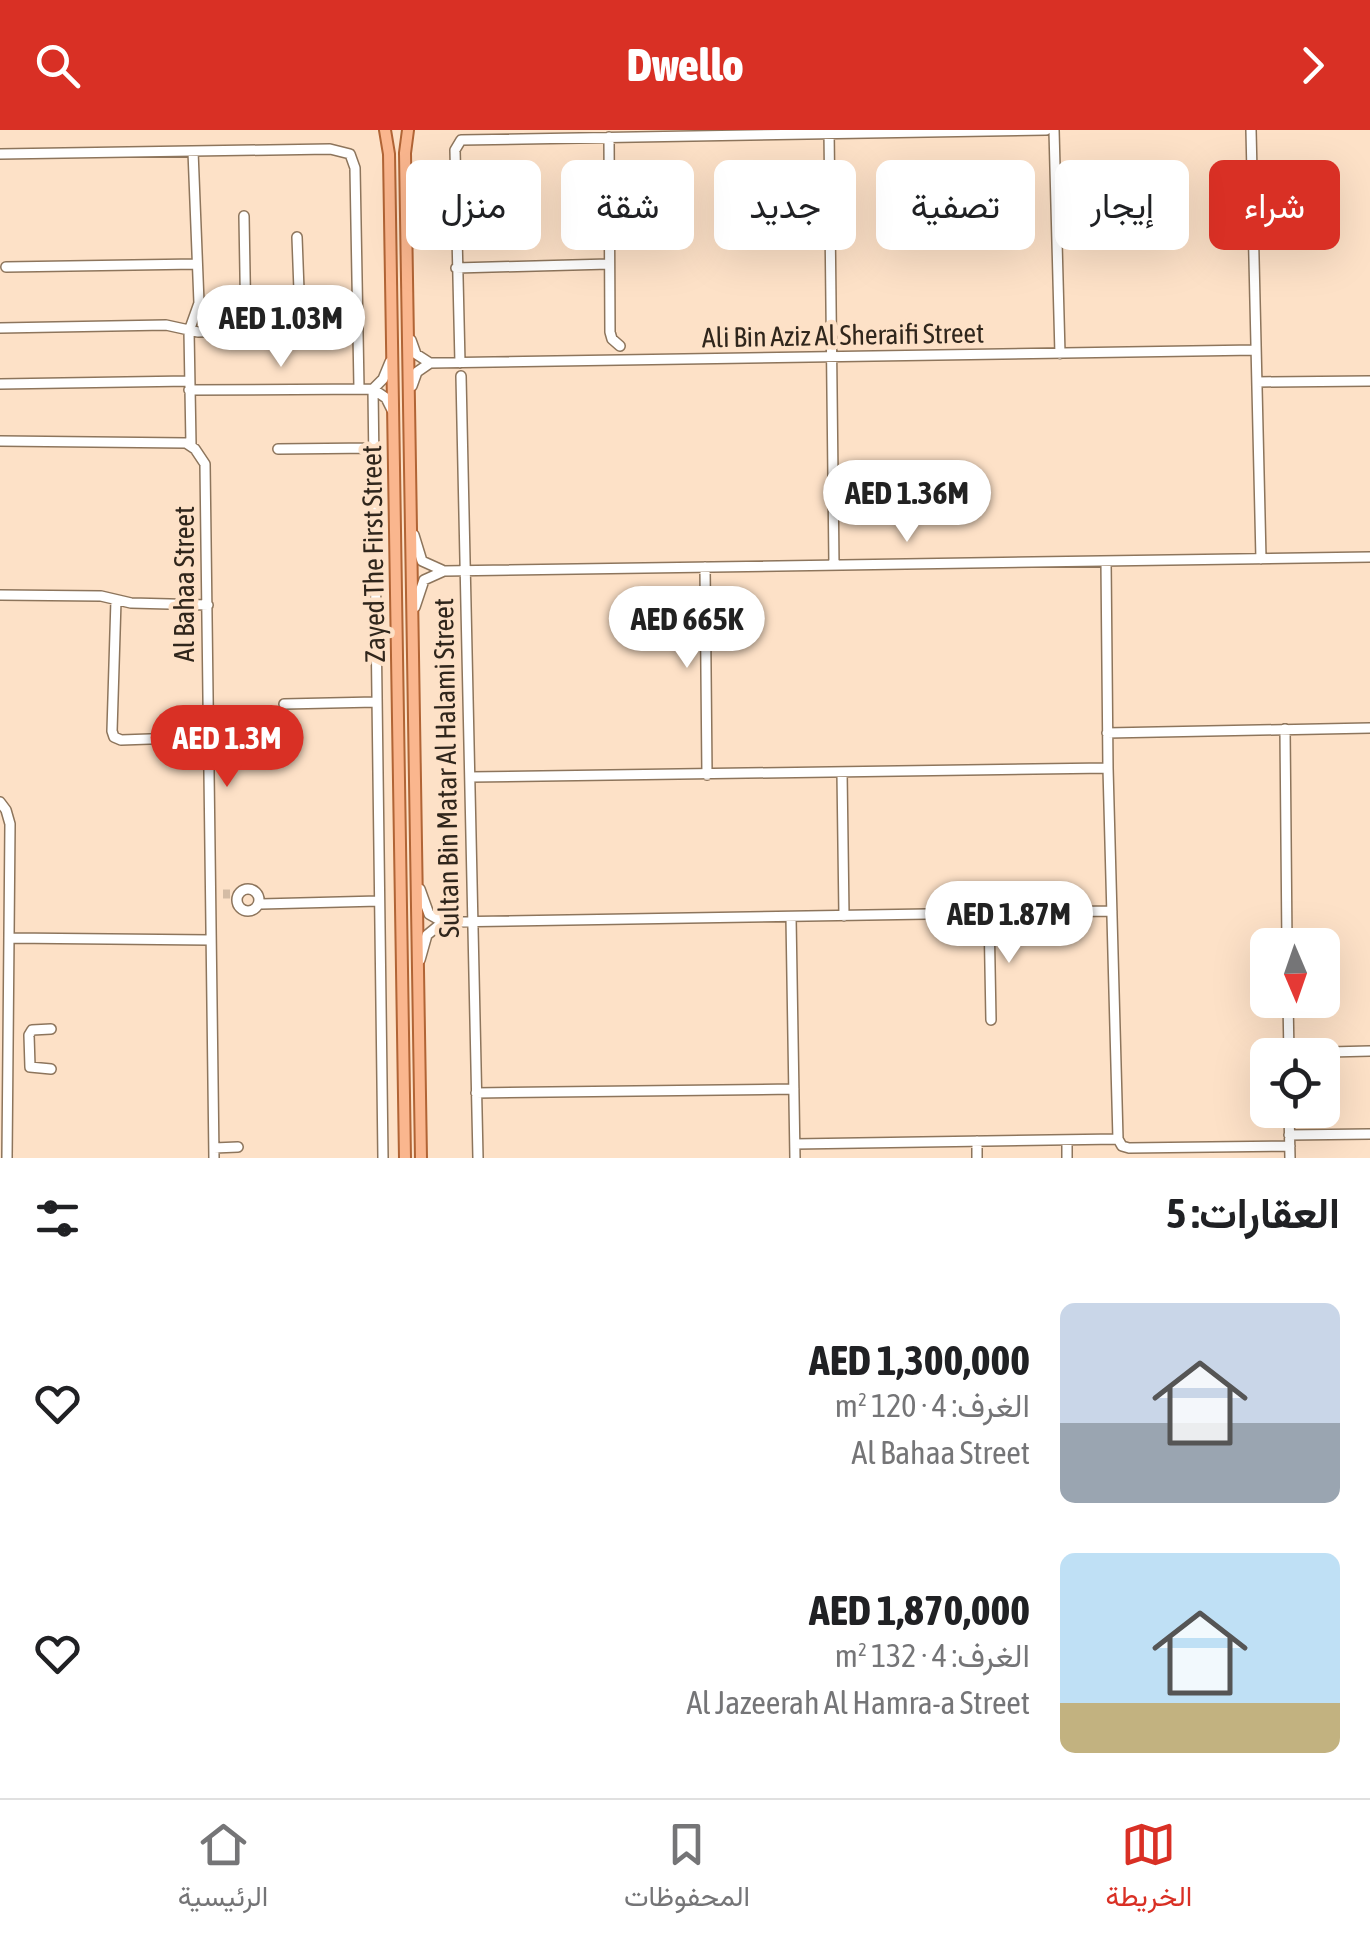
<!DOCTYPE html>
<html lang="ar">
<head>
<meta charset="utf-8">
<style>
  :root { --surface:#fff; --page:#f2f2f2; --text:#202124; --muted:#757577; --line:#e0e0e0; --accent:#d93025 }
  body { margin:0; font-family:"Asap Condensed",Vazirmatn,sans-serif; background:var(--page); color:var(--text); direction:rtl; height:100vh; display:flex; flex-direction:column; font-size:38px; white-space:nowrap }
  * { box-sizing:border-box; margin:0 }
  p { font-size:32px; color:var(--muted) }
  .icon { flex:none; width:55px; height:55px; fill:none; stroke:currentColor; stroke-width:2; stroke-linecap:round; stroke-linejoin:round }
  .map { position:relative; height:1028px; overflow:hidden; direction:ltr }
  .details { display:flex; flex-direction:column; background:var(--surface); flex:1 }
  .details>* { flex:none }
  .guide { position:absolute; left:30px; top:30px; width:1310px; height:90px; direction:rtl; display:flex; gap:20px }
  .needle { width:65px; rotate:178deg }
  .fabs { position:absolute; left:1250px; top:798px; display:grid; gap:20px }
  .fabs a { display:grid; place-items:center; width:90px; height:90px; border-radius:15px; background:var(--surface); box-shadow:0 10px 40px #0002; font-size:50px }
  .price { position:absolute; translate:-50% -85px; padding:0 22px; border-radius:35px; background:#fff; color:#222; font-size:32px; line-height:65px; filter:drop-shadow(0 2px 5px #0008) }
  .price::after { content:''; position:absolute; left:50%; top:60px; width:30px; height:22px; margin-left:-15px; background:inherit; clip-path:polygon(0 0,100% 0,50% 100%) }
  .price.selected { background:var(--accent); color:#fff }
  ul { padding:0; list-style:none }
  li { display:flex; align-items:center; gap:30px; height:250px; padding:0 30px }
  li span { display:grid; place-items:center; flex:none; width:280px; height:200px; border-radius:15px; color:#555 }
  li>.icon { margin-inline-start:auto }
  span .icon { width:120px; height:120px; fill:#fffc; stroke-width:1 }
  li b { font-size:42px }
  h2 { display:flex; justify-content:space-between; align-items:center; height:120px; padding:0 30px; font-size:42px }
  .tag { padding:0 35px; border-radius:15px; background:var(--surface); box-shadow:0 10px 40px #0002; font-size:35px; line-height:90px }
  .tag.selected { background:var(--accent); color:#fff }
  header { display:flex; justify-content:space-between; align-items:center; height:130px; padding:0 30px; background:var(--accent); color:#fff; font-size:45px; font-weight:800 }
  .dock { display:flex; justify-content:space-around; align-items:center; height:140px; border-top:2px solid var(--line); background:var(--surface); font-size:28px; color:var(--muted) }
  .dock a { display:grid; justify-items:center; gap:5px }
  .dock .selected { color:var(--accent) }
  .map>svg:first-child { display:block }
</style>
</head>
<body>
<header><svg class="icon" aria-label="forward" viewBox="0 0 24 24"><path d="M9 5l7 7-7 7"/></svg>Dwello<svg class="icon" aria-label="search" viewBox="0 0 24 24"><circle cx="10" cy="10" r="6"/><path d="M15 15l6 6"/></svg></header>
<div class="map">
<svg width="1370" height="1028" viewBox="0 0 1370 1028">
  <rect width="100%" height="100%" fill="#fde1c7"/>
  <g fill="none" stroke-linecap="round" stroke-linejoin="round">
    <!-- minor-tunnel -->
    <path stroke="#d4bca5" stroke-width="9" stroke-dasharray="9 4.5" stroke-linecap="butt" d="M223 764H230"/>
    <!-- minor casing -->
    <g stroke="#8d755c" stroke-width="12">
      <path id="minor" d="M829 0 834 435
        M1054 0 1060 224
        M1251 0 1261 429
        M609 7 610 202 612 209 620 216
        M0 24 330 19 350 24 355 38 359 258
        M244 86 246 201
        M6 137 197 134
        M456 138 609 134
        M0 198 166 195 198 202 291 199 297 195 300 187 297 107
        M411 210 416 224 430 233
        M460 233 455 20 461 10 1046 0
        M461 246 478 1028
        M1257 252 1370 251
        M0 254 189 251
        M412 256 417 242 430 233 1256 220
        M373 259 383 1028
        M373 259 383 249 390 232
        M189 260 373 259 386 268 392 280
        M0 311 186 313 195 319 205 334 214 1028
        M191 315 189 201 199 173 193 21
        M278 319 374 318
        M414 405 422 431 442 440
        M1106 431 1108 638 1118 1009 1122 1016 1129 1018 1290 1016
        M705 437 707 645
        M0 465 101 466 131 473 208 475
        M116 470 112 601 114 607 121 610 207 607
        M415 477 424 450 444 441 1370 427
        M284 574 376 572
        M1285 599 1287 815
        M1107 603 1370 598
        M842 642 844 786
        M470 647 1108 638
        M0 672 6 680 10 694 7 1028
        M237 770a11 11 0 1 1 22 0a11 11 0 1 1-22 0Z
        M420 759 429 784 443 792 1112 781
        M261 774 379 771
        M989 783 991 890
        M791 787 795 1028
        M9 808 210 810
        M420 830 427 805 443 792
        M1288 870 1289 925
        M1289 923 1370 921
        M51 939 30 937 29 905 32 900 51 899
        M476 963 794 959
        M1289 980 1290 1028
        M1289 1005 1370 1004
        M1067 1010V1028
        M977 1011V1028
        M795 1014 1118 1009
        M214 1018 238 1017"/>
    </g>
    <!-- major casing -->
    <g stroke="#b16435" stroke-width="14">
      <path id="major" d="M385 0 389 24 405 1028
        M408 0 405 23 421 1028"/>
    </g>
    <!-- minor -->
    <use href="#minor" stroke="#fff" stroke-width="9"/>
    <!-- major -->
    <use href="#major" stroke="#fab68e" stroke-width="10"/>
  </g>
  <g text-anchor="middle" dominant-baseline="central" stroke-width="9" stroke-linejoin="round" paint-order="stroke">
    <!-- street labels -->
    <g font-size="28" fill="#30261c" stroke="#fde1c7">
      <text transform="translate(843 205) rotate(-1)">Ali Bin Aziz Al Sheraifi Street</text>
      <text transform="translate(373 424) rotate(-91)">Zayed The First Street</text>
      <text transform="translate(184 454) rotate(-90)">Al Bahaa Street</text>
      <text transform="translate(446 638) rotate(-91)">Sultan Bin Matar Al Halami Street</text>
    </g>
  </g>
</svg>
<div class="fabs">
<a><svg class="needle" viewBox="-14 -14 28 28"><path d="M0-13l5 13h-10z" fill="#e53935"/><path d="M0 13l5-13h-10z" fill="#757577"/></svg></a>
<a><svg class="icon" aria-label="locate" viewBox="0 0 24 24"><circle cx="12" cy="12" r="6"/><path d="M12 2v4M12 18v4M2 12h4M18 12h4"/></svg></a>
</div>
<b class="price" style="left:281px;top:240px">AED 1.03M</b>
<b class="price" style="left:907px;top:415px">AED 1.36M</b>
<b class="price" style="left:687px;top:541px">AED 665K</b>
<b class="price selected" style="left:227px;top:660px">AED 1.3M</b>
<b class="price" style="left:1009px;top:836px">AED 1.87M</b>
<div class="guide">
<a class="tag selected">شراء</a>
<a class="tag">إيجار</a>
<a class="tag">تصفية</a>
<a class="tag">جديد</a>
<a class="tag">شقة</a>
<a class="tag">منزل</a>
</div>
</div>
<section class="details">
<h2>العقارات: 5<svg class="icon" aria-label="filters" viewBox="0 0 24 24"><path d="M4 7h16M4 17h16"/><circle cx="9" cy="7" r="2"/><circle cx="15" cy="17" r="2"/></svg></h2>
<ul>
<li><span style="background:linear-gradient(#c9d6e8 60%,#9aa5b1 0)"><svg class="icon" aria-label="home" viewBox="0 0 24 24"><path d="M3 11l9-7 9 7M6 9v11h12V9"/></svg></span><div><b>AED 1,300,000</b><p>الغرف: 4 · 120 m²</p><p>Al Bahaa Street</p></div><svg class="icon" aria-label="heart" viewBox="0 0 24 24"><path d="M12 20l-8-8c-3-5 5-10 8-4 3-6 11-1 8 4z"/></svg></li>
<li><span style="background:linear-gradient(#bfe0f5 75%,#c2b280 0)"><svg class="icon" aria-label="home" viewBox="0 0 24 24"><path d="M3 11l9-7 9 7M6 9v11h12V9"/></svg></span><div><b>AED 1,870,000</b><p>الغرف: 4 · 132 m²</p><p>Al Jazeerah Al Hamra-a Street</p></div><svg class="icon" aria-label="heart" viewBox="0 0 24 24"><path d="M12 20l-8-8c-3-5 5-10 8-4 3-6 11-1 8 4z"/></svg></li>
</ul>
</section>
<nav class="dock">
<a class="selected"><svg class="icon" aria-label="map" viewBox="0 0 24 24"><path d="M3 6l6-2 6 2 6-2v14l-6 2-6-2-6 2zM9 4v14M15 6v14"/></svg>الخريطة</a>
<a><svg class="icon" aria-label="saved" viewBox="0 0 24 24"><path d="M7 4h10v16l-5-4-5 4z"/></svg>المحفوظات</a>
<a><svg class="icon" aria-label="home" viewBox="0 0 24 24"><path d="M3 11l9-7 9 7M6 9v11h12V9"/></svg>الرئيسية</a>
</nav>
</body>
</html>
